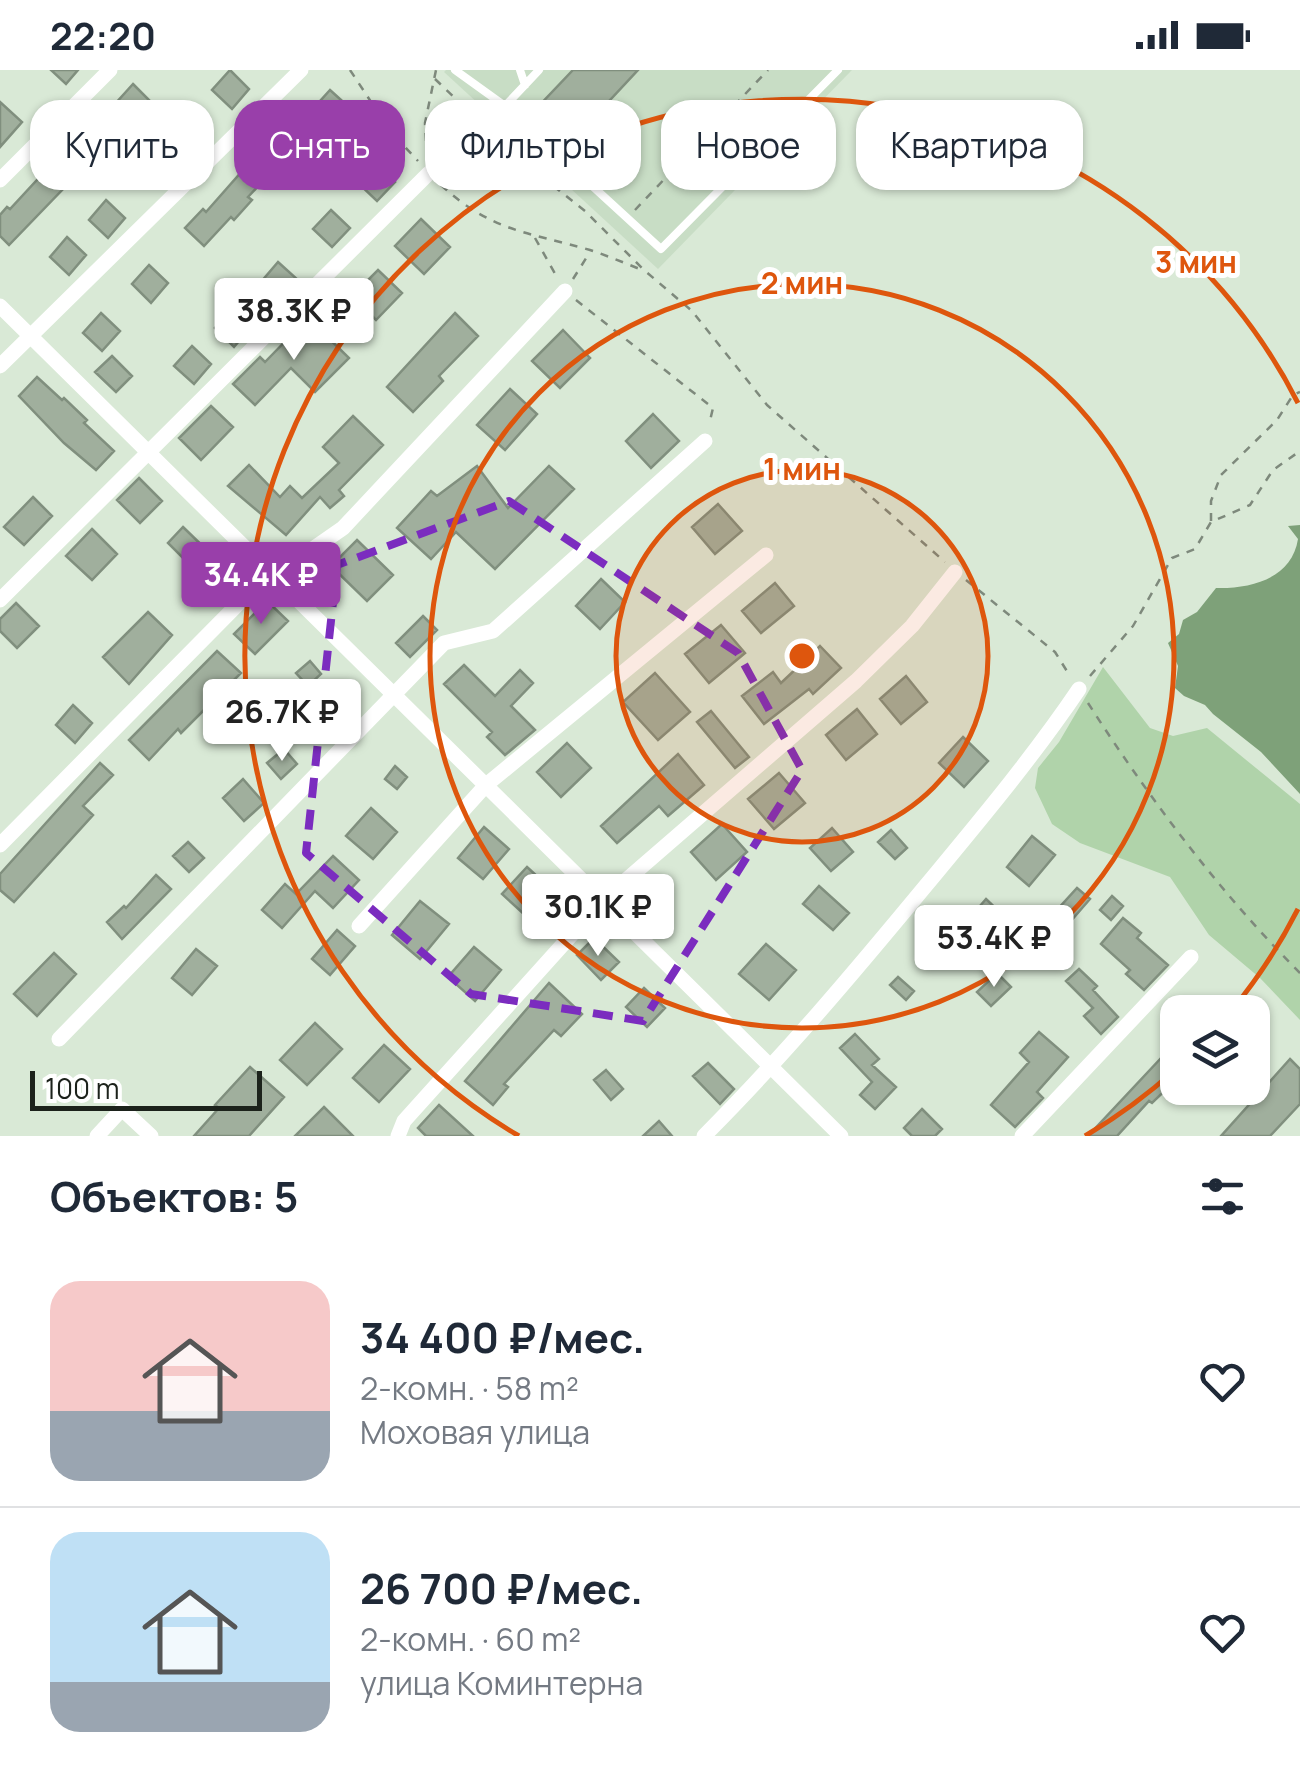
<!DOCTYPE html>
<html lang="ru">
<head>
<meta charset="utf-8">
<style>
  :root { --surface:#fff; --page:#f2f2f3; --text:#1f2937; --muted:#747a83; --line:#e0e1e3; --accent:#993faa }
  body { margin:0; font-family:Manrope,sans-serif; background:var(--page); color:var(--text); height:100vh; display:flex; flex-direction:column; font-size:38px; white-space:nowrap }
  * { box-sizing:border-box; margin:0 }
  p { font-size:32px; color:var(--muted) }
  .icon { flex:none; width:55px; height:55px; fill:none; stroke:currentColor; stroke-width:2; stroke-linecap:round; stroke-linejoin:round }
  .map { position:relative; height:1066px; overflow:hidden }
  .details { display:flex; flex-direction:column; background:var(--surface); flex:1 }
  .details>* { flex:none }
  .top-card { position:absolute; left:30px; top:30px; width:1240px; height:90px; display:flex; gap:20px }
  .buttons { position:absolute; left:1160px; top:925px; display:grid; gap:20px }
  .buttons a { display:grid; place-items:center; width:110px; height:110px; border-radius:20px; background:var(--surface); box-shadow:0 2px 8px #0004; font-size:50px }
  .scale { position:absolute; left:30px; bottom:25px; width:232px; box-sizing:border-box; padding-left:10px; border:5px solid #1c221b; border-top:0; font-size:28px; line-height:35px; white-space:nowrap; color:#1c221b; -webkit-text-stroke:8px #fff; paint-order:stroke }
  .price { position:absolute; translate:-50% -85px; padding:0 22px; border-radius:10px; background:#fff; color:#222; font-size:32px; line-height:65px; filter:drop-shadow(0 2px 5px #0008) }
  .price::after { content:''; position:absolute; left:50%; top:60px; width:30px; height:22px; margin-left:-15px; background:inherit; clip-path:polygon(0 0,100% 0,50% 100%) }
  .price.selected { background:var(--accent); color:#fff }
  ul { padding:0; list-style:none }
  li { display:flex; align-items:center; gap:30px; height:250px; padding:0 50px }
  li+li { border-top:2px solid var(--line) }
  li span { display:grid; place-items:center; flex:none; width:280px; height:200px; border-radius:30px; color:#555 }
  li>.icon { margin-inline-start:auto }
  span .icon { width:120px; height:120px; fill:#fffc; stroke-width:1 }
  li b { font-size:42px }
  h2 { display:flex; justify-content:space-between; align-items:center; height:120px; padding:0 50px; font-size:42px }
  .chip { padding:0 35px; border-radius:30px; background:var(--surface); box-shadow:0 2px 8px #0004; font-size:35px; line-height:90px }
  .chip.selected { background:var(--accent); color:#fff }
  .status { display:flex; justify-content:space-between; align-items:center; height:70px; padding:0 50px; background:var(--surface); direction:ltr }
  .status svg { height:28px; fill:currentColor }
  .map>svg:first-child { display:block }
</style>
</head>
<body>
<div class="status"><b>22:20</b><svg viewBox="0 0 49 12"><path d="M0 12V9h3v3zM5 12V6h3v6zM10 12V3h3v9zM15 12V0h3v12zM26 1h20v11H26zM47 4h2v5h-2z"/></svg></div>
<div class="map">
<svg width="1300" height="1066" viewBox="0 0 1300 1066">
  <rect width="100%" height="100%" fill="#d9e9d6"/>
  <!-- built -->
  <path fill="#c8ddc5" d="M446 0H852L658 199 444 2Z"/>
  <!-- green -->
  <path fill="#b0d3aa" d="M1103 597 1150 658 1173 666 1207 658 1300 734V950L1260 908 1209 865 1170 807 1080 773 1052 754 1035 718 1038 698 1059 672Z"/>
  <!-- water -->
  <path fill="#7ea179" d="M1300 455V724L1261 682 1213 644 1205 635 1184 626 1175 618 1178 596 1168 573 1179 564 1183 550 1197 542 1216 518C1252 519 1292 508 1298 469L1288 456Z"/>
  <!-- building -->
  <path fill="#a0af9d" stroke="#808f7e" stroke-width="2.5" d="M51 0H78L66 14Z
    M230 0 249 19 232 39 212 20Z
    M573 0H638L570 73 535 40Z
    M133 14 152 33 134 53 115 34Z
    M330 20 350 38 332 58 312 40Z
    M0 32 22 52 0 77Z
    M172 49 191 67 174 87 154 69Z
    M309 69 328 88 310 108 291 89Z
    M73 71 92 89 9 175 0 166V145L7 137 10 139Z
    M258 78 277 96 248 127 252 130 234 150 231 147 204 176 185 158 203 139 206 142 243 100 240 97Z
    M376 94 395 112 377 131 358 113Z
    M106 130 125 148 108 168 89 150Z
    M331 140 350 158 332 177 313 159Z
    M421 149 450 177 424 204 395 176Z
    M67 167 86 185 69 205 50 187Z
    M278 192 298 210 280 230 261 212Z
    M149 195 168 213 151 233 132 214Z
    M378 200 402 223 376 250 352 226Z
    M232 238 251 257 234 277 215 258Z
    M101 243 120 261 102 281 83 263Z
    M455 243 478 266 439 306 443 311 413 342 387 317Z
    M308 248 349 288 315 322 291 298 255 335 233 314 260 287 265 292Z
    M563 260 590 288 560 318 532 291Z
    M192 276 211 294 194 314 174 296Z
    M112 286 132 306 116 322 95 302Z
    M37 307 62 330 64 328 87 350 84 353 114 381 96 400 64 373 19 326Z
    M510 319 537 344 505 380 477 355Z
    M211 336 233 357 201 390 179 368Z
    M653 344 679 371 651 398 626 371Z
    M353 346 383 375 339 420 344 426 330 438 320 427 286 465 228 416 249 395 280 427 290 416 302 428 339 393 323 377Z
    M477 396 508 438 549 396 574 419 495 499 456 462 431 489 397 458 431 421 437 426Z
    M139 408 162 431 140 453 117 430Z
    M33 427 52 446 24 475 4 457Z
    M718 434 742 461 715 484 692 457Z
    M183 457 217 490 221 487 244 511 225 530 168 473Z
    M92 459 117 484 92 510 66 486Z
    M357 470 393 505 367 531 331 496Z
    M601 509 625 532 600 559 576 536Z
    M775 513 794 536 761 563 742 541Z
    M267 531 288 551 255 584 234 564Z
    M16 533 39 556 17 578 0 561V549Z
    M148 542 172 565 129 614 103 587Z
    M423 546 437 560 410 587 396 573Z
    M721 555 745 583 709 613 685 584Z
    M820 576 841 598 813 624 809 619 764 654 742 626 773 602 781 613Z
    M217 581 241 603 181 663 178 659 149 690 129 670Z
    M310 591 321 604 308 616 296 603Z
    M464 595 495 626 520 600 533 613 511 636 535 660 505 685 487 667 492 662 444 614Z
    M655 603 690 642 658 670 623 632Z
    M906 606 927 632 901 654 880 629Z
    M337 619 354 635 337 654 319 638Z
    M73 635 92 653 75 673 56 655Z
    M857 639 877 664 846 690 826 665Z
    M711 641 749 687 735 698 697 652Z
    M268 642 279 653 264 669 252 658Z
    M963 667 988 691 964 717 939 693Z
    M567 673 591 698 561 727 537 702Z
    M284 679 297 694 281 709 267 693Z
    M678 684 704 715 668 746 659 736 617 773 601 756Z
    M100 693 113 705 83 736 93 745 14 832 0 820V804Z
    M395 696 407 707 397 719 385 709Z
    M779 703 805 733 774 759 748 729Z
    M243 709 264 733 244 751 223 728Z
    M371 738 397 762 373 789 346 766Z
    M722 754 747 782 716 810 691 782Z
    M484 757 509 779 483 809 458 788Z
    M832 758 853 782 831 801 810 778Z
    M891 760 907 778 895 789 878 772Z
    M1032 766 1055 785 1029 816 1007 797Z
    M188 772 204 788 189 802 173 786Z
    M333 786 359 810 333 838 315 821 282 858 262 840 285 814 296 824Z
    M527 797 563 830 538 857 502 824Z
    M156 805 171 819 122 869 107 852 124 836 126 838Z
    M819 816 849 843 833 860 803 834Z
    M1077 818 1090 829 1070 852 1057 840Z
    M1112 826 1123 836 1111 850 1100 840Z
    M986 829 1012 854 994 873 988 867 962 896 943 879Z
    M420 831 449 854 420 889 392 865Z
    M1123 848 1141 863 1137 868 1168 895 1144 920 1126 904 1130 900 1101 874Z
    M337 860 355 876 330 905 312 889Z
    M594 868 619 892 601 910 577 885Z
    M766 874 796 900 769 930 739 904Z
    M474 877 501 900 475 931 448 907Z
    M196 879 217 896 192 925 172 908Z
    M54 883 76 904 37 946 14 924Z
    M1079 899 1097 916 1093 920 1118 947 1101 964 1084 946 1093 938 1066 911Z
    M997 903 1011 917 991 936 977 922Z
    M898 907 914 921 906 930 890 915Z
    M549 913 582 944 561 966 554 960 504 1014 508 1017 493 1035 465 1011Z
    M644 918 665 938 647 957 626 937Z
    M315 953 342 979 307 1015 280 990Z
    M1039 962 1068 987 1037 1022 1043 1028 1015 1057 991 1035 1029 992 1020 983Z
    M855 964 879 989 872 995 896 1017 875 1039 860 1025 872 1012 840 978Z
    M384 975 410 999 379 1032 353 1008Z
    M1162 987 1178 1004V1008L1152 1033 1149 1031 1117 1066H1088Z
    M1290 989 1300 999V1034L1270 1066H1221Z
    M708 993 734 1019 720 1034 693 1006Z
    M250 997 284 1027 249 1066H194L219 1038 215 1035Z
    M606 1000 623 1019 611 1030 594 1010Z
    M439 1035 473 1066H426L418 1058Z
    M324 1037 353 1066H295Z
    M922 1039 942 1059 935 1066H912L904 1058Z
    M659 1051 672 1066H643Z"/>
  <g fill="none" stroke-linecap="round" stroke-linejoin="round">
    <!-- path -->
    <path stroke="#7e897c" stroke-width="2.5" stroke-dasharray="8 8" stroke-linecap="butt" d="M350 0 391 62 418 91
      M435 9 518 88 585 141 644 200 692 241 767 335 945 492
      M427 87 425 53 436 0
      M441 115C492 162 528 162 590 180 608 186 625 193 642 200
      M635 140 768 0
      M535 168 558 209
      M573 209 590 182
      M576 230 713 338 709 355
      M1211 451V431L1221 405 1277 350 1293 325 1300 322
      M966 510 1055 582 1070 606
      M1090 606 1133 556 1172 488 1195 479 1211 452 1250 435 1273 400 1300 381
      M1088 633C1149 728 1220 823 1300 903"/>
    <!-- service -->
    <path stroke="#fff" stroke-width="8" d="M455 0 505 36 661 179 838 0
      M520 0 525 15
      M505 36 539 0"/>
    <!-- minor -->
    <path stroke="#fff" stroke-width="15" d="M0 110 110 0
      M0 236 841 1066
      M0 296 301 0
      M0 530 429 103
      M0 775 248 524 343 458 565 221
      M359 856 486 715 766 485
      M59 969 444 573 493 561 705 371
      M97 1066 122 1039 151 1066
      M398 1066 404 1051 602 831 856 611 912 556 955 502
      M704 1066C784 986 856 900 928 813 981 749 1033 687 1079 619
      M1022 1066 1191 887"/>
  </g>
  <!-- marked area -->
  <path fill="none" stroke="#7b2cbf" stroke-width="8" stroke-dasharray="20 12" stroke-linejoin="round" d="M509 431 738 583 802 700 643 951 471 924 306 783 337 495Z"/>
  <!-- distance rings -->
  <circle cx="802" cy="586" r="186" fill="#de560d" fill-opacity=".12"/>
  <g fill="none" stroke="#de560d" stroke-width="5">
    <circle cx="802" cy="586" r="186"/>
    <circle cx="802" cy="586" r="372"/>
    <path d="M1298 839A557 557 0 0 1 1232 940M1175 1000A557 557 0 0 1 1085 1066M519 1066A557 557 0 1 1 1298 333"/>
  </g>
  <circle cx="802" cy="586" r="15" fill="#de560d" stroke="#fff" stroke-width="5"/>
  <g font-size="30" text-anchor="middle" font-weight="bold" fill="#de560d" stroke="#fff" stroke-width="10" stroke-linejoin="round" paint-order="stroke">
    <text x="1196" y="203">3 мин</text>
    <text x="802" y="224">2 мин</text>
    <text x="802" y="410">1 мин</text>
  </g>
</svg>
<div class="buttons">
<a><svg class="icon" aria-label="layers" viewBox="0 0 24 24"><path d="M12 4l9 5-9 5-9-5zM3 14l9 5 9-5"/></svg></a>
</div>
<div class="scale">100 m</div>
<b class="price" style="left:294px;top:293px">38.3K ₽</b>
<b class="price selected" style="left:261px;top:557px">34.4K ₽</b>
<b class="price" style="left:282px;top:694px">26.7K ₽</b>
<b class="price" style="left:598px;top:889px">30.1K ₽</b>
<b class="price" style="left:994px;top:920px">53.4K ₽</b>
<div class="top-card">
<a class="chip">Купить</a>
<a class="chip selected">Снять</a>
<a class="chip">Фильтры</a>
<a class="chip">Новое</a>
<a class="chip">Квартира</a>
</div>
</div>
<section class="details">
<h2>Объектов: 5<svg class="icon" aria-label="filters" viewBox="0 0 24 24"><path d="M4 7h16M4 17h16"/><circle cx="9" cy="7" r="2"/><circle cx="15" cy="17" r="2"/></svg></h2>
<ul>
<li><span style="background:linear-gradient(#f6c9c9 65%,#9aa5b1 0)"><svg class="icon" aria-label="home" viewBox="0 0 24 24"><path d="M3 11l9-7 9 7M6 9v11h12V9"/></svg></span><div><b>34 400 ₽/мес.</b><p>2-комн. · 58 m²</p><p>Моховая улица</p></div><svg class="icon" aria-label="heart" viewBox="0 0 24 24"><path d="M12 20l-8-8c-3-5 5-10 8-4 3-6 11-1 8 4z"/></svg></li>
<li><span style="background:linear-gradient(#bfe0f5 75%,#9aa5b1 0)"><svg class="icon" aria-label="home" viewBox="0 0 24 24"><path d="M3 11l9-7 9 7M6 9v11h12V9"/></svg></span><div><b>26 700 ₽/мес.</b><p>2-комн. · 60 m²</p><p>улица Коминтерна</p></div><svg class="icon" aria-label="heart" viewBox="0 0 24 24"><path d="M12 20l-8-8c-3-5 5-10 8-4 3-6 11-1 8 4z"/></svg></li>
</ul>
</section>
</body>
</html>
